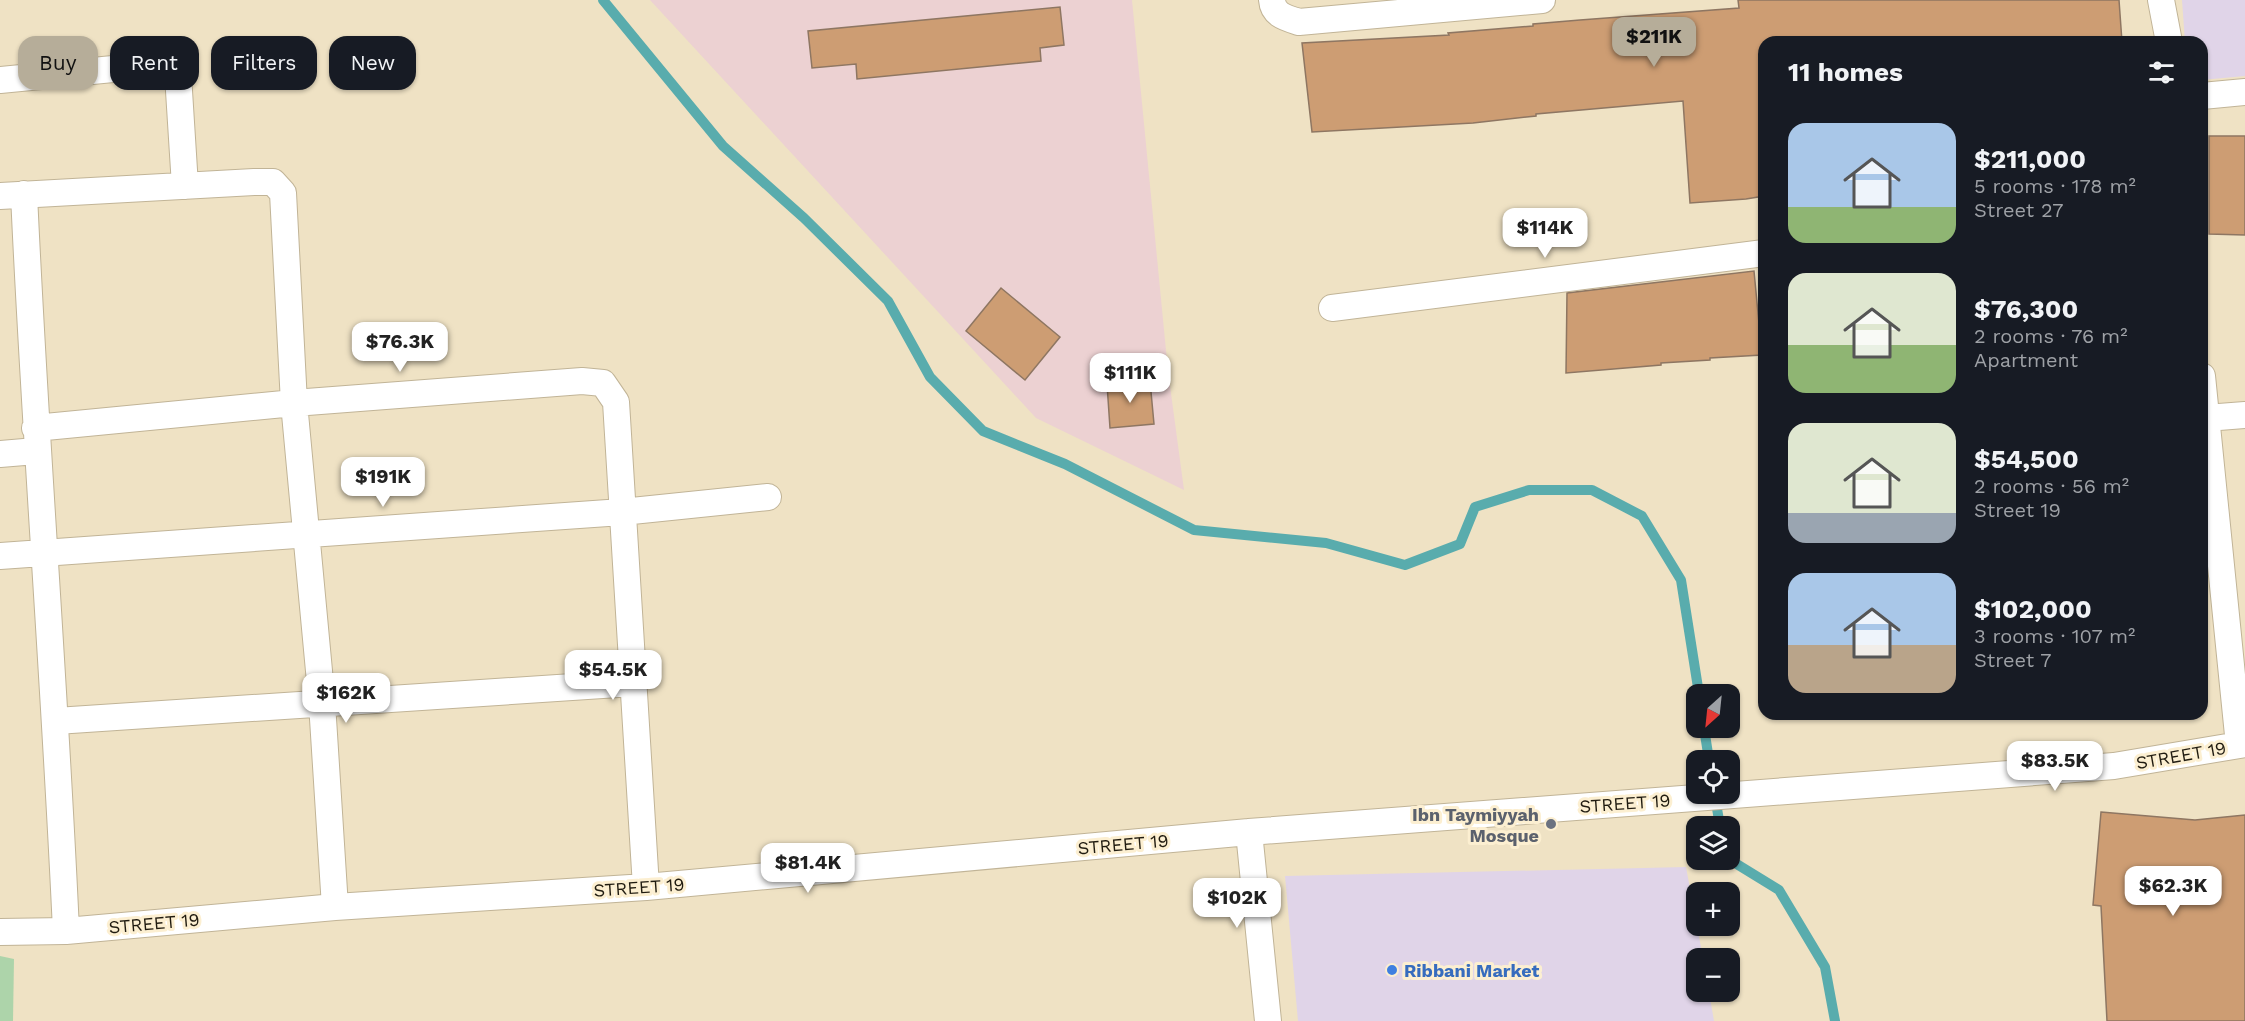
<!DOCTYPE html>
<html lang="en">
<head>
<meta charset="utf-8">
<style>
  :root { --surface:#171b24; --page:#242831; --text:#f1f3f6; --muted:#9ea1a6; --accent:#b6ad99 }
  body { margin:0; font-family:"Work Sans",sans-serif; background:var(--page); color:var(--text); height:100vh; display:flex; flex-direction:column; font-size:22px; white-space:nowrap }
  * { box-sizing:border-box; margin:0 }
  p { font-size:20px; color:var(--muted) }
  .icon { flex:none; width:33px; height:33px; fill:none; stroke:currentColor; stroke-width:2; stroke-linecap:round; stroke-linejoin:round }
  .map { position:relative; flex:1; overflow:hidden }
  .details { position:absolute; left:1758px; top:36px; width:450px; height:684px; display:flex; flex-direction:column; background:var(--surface); border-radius:18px; box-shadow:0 2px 4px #0004 }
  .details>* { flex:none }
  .banner { position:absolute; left:18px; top:36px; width:570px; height:54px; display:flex; gap:12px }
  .needle { width:39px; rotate:207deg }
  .buttons { position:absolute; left:1686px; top:684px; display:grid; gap:12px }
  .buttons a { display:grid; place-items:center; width:54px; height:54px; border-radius:12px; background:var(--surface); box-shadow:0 2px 4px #0004; font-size:30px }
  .price { position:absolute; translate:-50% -51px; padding:0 14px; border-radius:12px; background:#fff; color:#222; font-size:20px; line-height:39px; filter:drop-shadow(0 2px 3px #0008) }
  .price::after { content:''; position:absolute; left:50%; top:36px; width:18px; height:14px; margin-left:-9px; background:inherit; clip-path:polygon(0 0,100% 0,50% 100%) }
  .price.current { background:var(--accent); color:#111 }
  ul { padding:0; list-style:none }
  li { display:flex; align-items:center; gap:18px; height:150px; padding:0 30px }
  li span { display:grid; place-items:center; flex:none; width:168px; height:120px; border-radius:18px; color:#555 }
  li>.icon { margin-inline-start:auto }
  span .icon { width:72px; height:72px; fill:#fffc; stroke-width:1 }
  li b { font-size:26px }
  h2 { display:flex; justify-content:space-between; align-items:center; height:72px; padding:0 30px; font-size:26px }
  .chip { padding:0 21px; border-radius:18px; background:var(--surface); box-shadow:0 2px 4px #0004; font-size:21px; line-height:54px }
  .chip.current { background:var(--accent); color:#111 }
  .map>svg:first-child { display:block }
</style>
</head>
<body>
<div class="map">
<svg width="2245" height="1021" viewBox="0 0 2245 1021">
  <rect width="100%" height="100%" fill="#efe2c4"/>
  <!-- commercial -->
  <path fill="#e0d4e8" d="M2182 0H2245V76L2202 80V42H2185Z
    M1686 867 1703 958H1696V992H1709L1714 1021H1298L1285 876Z"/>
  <!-- education -->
  <path fill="#ecd1d2" d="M650 0H1132L1168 371 1184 490 1036 418Z"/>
  <!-- green -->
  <path fill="#add4aa" d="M0 956 14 959 13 1021H0Z"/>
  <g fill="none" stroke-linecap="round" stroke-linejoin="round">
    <!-- stream -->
    <path stroke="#59acad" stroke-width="10" d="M603 0 723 146 804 218 888 301 930 377 983 431 1065 464 1194 530 1326 543 1405 565 1460 544 1475 507 1529 490H1592L1642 516 1681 580 1699 694
      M1704 728 1709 760
      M1715 797 1720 826
      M1730 850 1735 863 1779 890 1825 967 1835 1021"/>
  </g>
  <!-- building -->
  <path fill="#cd9d73" stroke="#8e7662" stroke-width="1.5" d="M1738 0H2119L2122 42H1764V196L1746 199 1690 203 1683 101 1536 114V116L1473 123 1312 132 1302 43 1449 35 1448 33 1533 26V24L1580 20 1739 8Z
    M1060 7 1064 45 1040 48 1041 61 857 79 856 64 812 68 808 31Z
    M2209 136H2245V235L2209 234Z
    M1754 271 1762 355 1710 358V360L1661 363V365L1566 373 1567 293Z
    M1001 288 1060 337 1025 380 966 331Z
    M1150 381 1154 424 1110 428 1107 384Z
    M2101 812 2195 820 2245 815V1021H2107L2101 906 2093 905Z"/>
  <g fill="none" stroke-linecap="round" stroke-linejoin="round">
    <!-- street casing -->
    <g stroke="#c1b497" stroke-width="28">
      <path id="street" d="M1272 0C1273 15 1286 18 1299 22L1542 0
        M2161 0 2169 42
        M0 80 164 64 174 66 178 75 185 186
        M2202 96 2245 92
        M24 194C35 440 55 685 66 931
        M0 196 254 182H273L283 193 294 403 322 703 335 907
        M1332 308 1764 253
        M2202 376 2239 745
        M2206 418 2245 415
        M35 428 294 403 582 381 603 383 616 402 646 887
        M0 454 36 451
        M0 556 622 512 768 497
        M56 721 633 683
        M1249 832 1268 1021
        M0 932 66 931 335 907 646 887 1249 832 2114 766 2245 744"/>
    </g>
    <!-- street -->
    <use href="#street" stroke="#fff" stroke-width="26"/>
  </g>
  <!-- markers -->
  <circle fill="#6b7280" stroke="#fcefd1" stroke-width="2" cx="1551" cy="824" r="6"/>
  <circle fill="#3f7fe0" stroke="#fcefd1" stroke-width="2" cx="1392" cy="970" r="6"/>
  <g text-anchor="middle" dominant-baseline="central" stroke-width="6" stroke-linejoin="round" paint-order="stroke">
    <!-- street labels -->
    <g font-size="18" fill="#201b10" stroke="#fcefd1">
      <text transform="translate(2181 755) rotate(-10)">STREET 19</text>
      <text transform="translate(1625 803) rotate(-4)">STREET 19</text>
      <text transform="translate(1123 844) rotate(-5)">STREET 19</text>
      <text transform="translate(639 887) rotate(-4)">STREET 19</text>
      <text transform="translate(154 923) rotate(-5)">STREET 19</text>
    </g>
    <!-- worship labels -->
    <g font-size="18" font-weight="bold" fill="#5b616d" stroke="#fcefd1" text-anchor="end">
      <text x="1539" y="814">Ibn Taymiyyah<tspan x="1539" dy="21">Mosque</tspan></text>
    </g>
    <!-- shop labels -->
    <g font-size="18" font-weight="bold" fill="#366cbe" stroke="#fcefd1" text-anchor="start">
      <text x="1404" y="970">Ribbani Market</text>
    </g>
  </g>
</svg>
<div class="buttons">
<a><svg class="needle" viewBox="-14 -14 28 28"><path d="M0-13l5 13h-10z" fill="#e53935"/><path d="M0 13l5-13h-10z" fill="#9ea1a6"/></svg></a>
<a><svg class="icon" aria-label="locate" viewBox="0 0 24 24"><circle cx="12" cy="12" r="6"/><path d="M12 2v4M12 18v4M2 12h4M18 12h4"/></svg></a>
<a><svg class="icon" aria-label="layers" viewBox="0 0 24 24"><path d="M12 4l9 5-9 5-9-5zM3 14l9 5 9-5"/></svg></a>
<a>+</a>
<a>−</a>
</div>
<b class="price current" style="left:1654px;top:68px">$211K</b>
<b class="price" style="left:1545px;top:259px">$114K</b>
<b class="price" style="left:400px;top:373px">$76.3K</b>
<b class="price" style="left:1130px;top:404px">$111K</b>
<b class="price" style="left:383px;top:508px">$191K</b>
<b class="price" style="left:613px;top:701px">$54.5K</b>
<b class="price" style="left:346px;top:724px">$162K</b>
<b class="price" style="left:2055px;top:792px">$83.5K</b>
<b class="price" style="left:808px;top:894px">$81.4K</b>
<b class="price" style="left:2173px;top:917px">$62.3K</b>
<b class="price" style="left:1237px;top:929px">$102K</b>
<div class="banner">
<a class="chip current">Buy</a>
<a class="chip">Rent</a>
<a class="chip">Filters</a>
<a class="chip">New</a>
</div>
<section class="details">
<h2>11 homes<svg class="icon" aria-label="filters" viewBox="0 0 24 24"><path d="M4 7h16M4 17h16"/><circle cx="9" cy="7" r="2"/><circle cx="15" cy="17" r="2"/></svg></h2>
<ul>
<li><span style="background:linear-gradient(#a9c7e8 70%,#8fb573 0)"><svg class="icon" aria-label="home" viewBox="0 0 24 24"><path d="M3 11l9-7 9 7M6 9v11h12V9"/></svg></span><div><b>$211,000</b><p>5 rooms · 178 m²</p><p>Street 27</p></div></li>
<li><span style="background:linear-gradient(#dfe7d0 60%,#8fb573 0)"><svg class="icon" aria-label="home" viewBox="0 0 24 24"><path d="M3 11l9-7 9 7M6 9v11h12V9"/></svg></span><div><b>$76,300</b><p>2 rooms · 76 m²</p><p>Apartment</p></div></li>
<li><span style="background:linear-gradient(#dfe7d0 75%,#9aa5b1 0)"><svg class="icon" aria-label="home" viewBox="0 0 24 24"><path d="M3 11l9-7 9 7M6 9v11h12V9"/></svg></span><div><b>$54,500</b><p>2 rooms · 56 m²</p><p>Street 19</p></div></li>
<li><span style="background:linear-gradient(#a9c7e8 60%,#b9a48a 0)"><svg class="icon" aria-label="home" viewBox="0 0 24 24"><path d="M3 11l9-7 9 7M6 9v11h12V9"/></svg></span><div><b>$102,000</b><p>3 rooms · 107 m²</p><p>Street 7</p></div></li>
</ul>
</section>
</div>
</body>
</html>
